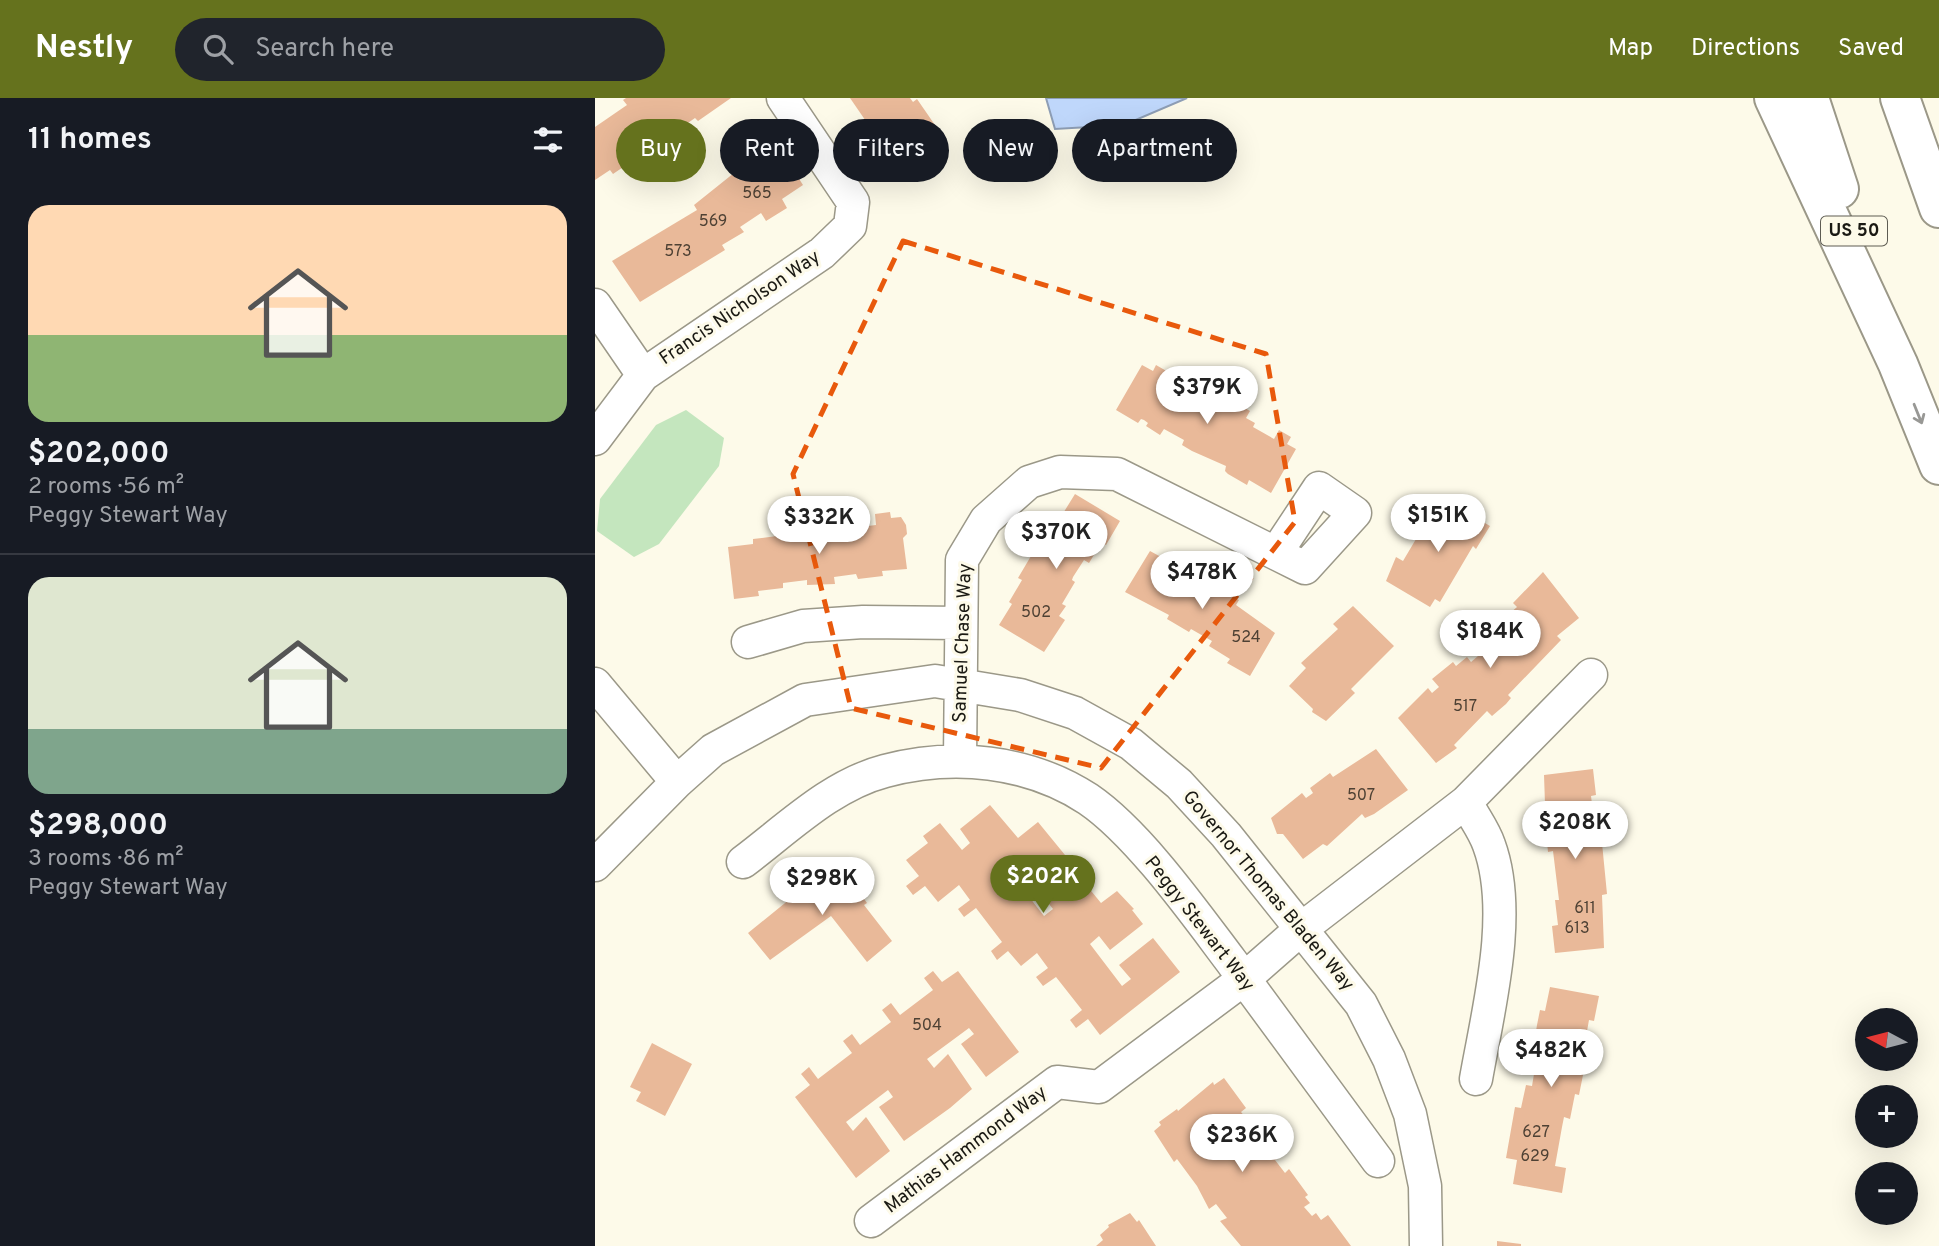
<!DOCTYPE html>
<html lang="en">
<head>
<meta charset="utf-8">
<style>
  :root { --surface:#171b24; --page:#20242c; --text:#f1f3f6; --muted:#9ea1a6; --line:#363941; --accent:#65721d }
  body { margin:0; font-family:Overpass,sans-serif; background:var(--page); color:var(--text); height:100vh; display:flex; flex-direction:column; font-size:26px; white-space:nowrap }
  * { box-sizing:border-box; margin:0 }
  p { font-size:23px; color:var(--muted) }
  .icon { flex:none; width:38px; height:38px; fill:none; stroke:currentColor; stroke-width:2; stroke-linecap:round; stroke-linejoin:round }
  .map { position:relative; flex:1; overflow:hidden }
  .sheet { display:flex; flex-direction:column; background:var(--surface); width:595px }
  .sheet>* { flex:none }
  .hud { position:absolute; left:21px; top:21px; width:665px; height:63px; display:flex; gap:14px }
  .needle { width:46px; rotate:277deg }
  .buttons { position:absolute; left:1260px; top:910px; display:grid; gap:14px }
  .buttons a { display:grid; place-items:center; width:63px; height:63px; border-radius:50%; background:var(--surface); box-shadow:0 7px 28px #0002; font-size:35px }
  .price { position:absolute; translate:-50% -60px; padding:0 16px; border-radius:24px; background:#fff; color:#222; font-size:23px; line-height:46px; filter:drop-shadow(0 2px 4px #0008) }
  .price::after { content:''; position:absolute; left:50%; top:42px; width:21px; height:16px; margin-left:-10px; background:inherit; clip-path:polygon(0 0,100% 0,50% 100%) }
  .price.current { background:var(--accent); color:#fff }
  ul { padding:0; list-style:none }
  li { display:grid; align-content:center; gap:14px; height:371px; padding:0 28px }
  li+li { border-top:2px solid var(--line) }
  li span { display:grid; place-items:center; height:217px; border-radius:21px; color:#555 }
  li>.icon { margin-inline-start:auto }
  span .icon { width:126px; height:126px; fill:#fffc; stroke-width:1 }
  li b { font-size:30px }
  h2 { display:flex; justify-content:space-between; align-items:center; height:84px; padding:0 28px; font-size:30px }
  .pill { padding:0 24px; border-radius:32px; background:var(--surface); box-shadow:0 7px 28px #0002; font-size:24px; line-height:63px }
  .pill.current { background:var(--accent); color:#fff }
  header { display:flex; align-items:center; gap:42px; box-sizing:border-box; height:98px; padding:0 35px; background:var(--accent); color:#fff }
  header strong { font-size:33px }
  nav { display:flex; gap:38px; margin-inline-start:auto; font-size:24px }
  .search { width:490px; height:63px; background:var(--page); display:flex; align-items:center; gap:18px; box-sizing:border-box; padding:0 24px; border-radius:38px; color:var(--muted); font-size:26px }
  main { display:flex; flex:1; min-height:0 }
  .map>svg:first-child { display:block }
</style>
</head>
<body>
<header>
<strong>Nestly</strong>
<div class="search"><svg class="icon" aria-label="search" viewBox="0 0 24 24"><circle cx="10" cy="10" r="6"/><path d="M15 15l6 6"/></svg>Search here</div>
<nav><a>Map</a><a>Directions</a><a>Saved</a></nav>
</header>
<main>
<section class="sheet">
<h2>11 homes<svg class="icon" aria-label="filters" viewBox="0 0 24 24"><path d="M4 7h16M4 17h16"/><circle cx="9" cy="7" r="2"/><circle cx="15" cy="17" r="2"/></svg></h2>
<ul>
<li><span style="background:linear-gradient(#ffd9b3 60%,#8fb573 0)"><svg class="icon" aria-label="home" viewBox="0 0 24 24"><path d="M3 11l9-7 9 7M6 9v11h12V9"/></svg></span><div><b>$202,000</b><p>2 rooms · 56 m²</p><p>Peggy Stewart Way</p></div></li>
<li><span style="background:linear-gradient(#dfe7d0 70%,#7fa58c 0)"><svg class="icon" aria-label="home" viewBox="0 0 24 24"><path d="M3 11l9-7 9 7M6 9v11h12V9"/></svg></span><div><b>$298,000</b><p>3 rooms · 86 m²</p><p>Peggy Stewart Way</p></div></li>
</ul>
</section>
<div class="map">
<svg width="1344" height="1148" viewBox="0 0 1344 1148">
  <rect width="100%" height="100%" fill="#fdfae9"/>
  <!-- green -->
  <path fill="#c4e6be" d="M91 312 129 340 124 368 64 446 39 459 2 433 5 401 61 327Z"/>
  <!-- water -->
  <path fill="#bfd7fb" stroke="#8e9eb5" stroke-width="2" d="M451 0H592L529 27 460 31Z"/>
  <!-- building -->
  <path fill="#e9b999" d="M31 0H136L103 23 100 20 80 34 76 30 56 43 59 47 53 52 18 76 15 72 0 82V29L32 7 28 2Z
    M255 0H315L318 4 322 1 351 43 310 71 281 29 277 32Z
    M181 45 208 87 187 101 192 110 171 123 166 115 145 129 149 134 127 147 130 152 45 204 17 163 102 112 99 107 139 75 144 82 164 68 159 60Z
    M547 267 558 273 561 267 594 286 599 279 611 286 608 292 618 297 615 303 635 314 641 305 655 313 651 320 660 325 658 329 679 341 684 332 696 339 692 346 701 351 676 395 654 382 652 387 633 376 630 373 631 368 597 353 587 347 589 342 569 331 565 337 551 328 553 325 549 322 546 321 543 325 521 312Z
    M480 396 525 423 511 447 507 444 494 465 489 462 478 479 477 482 480 484 467 506 471 508 464 518 470 522 449 554 404 527 417 506 414 504 427 482 423 480 436 458 434 453 462 414 467 417Z
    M851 402 895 428 881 451 878 448 845 504 840 501 835 509 791 483 801 459 808 463 840 409 845 411Z
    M295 414 296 420 306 419 311 427 312 436 308 440 312 471 287 473 288 478 263 481 261 476 239 479 240 486 212 487V482L188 485V490L163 493 164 498 139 501 133 449 158 446V441L182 438V435L206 432V436L217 435 216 428 257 425V430L281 427 280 416Z
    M555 453 577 465 579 461 582 463 601 475 598 480 644 502 641 507 680 535 655 578 632 565 635 561 614 548 617 543 596 531 594 534 572 521 574 517 530 494Z
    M948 474 984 520 962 538 966 542 913 597 916 600 911 606 897 618 892 613 859 647 862 650 841 665 803 620 833 590 837 595 844 589 837 581 858 564 861 568 872 559 876 564 883 558 881 554 889 547 886 544 896 534 894 531 906 520 910 525 917 519 914 516 922 509 918 505Z
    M758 508 799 548 756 591 760 595 731 623 717 614 718 611 694 588 711 570 706 565 743 531 738 526Z
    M781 651 813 692 779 716 770 720 767 716 732 748 728 746 708 761 688 736H682L676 720 707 695 711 700 718 695 715 690 735 675 738 679Z
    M998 671 1001 697 996 698 1002 746 1007 745 1012 796 1007 797 1009 850 960 855 957 828 963 827 960 802H964L958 753 953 754 951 735 949 677Z
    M395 707 423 740 443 724 470 757 437 783 427 769 417 777 449 818 458 811 447 797 479 772 506 805 522 793 539 811 537 812 548 826 515 852 504 838 495 846 527 888 536 881 524 867 558 840 585 874 505 937 493 921 481 930 475 922 487 912 461 879 448 888 441 879 453 870 442 855 426 868 413 853 402 862 396 853 407 844 381 810 369 819 363 811 375 802 364 787 343 804 330 788 318 797 311 788 324 778 311 762 333 745 328 738 345 725 367 752 375 745 365 731Z
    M238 766 259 793 262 791 272 805 269 807 297 843 272 864 236 818 175 862 153 835Z
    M338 873 347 884 363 873 424 954 391 979 366 946 379 936 374 930 332 961 339 970 353 956 377 991 355 1010 309 1043 284 1009 298 999 293 992 251 1024 258 1033 271 1019 295 1053 261 1080 200 999 215 987 206 976 214 969 223 981 257 955 248 943 257 936 265 947 296 924 287 912 296 905 305 917 338 892 329 880Z
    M955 889 1004 898 999 923 994 922 988 955 985 972H989L984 997 980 996 975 1021 969 1019 967 1029 960 1068 971 1070 967 1095 918 1086 922 1062 911 1060 920 1009 926 1010 931 987 937 988 941 964 936 963 942 927 945 912 950 913Z
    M57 945 97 966 70 1018 41 1003 46 994 35 989Z
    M629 980 651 1010 646 1014 651 1020 646 1024 652 1034 658 1029 663 1036 665 1034 684 1059 680 1062 690 1075 694 1071 713 1097 710 1099 715 1105 709 1109 717 1118 721 1115 726 1122 733 1117 756 1148H646L625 1123 632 1120 621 1106 614 1111 602 1088 582 1061 579 1064 559 1033 566 1027 564 1024 582 1011 583 1013 618 984 619 987Z
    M535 1115 542 1124 544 1122 561 1148H501L508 1142 505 1137 514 1129 513 1127Z
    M902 1143 926 1146V1148H902Z"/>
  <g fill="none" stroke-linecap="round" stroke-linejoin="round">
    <!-- minor casing -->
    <g stroke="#9b9888" stroke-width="35">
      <path id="minor" d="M0 207 48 277
        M0 341 48 277 227 155 255 128 258 104 188 0
        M153 544 208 528 268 524 366 525
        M0 586 82 684
        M365 662 367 462 391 422 434 384 465 374 522 376 710 470 760 415 724 390 681 455
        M871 704C878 718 889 732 894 747 919 815 893 912 881 981
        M148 764C192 731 236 687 290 673 358 655 433 662 493 701 543 735 599 814 636 863 685 930 734 997 783 1063
        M0 767 82 684 118 652 210 602 340 583 425 597 480 615 536 646 584 686 631 737 766 906 794 961 815 1016 830 1088 831 1148
        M276 1123 462 984 504 989 649 881 706 831 871 704 996 577"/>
    </g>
    <!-- highway casing -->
    <g stroke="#9b9888" stroke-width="42">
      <path id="highway" d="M1179 0 1303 266 1344 367
        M1214 0 1244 91
        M1305 0 1344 110"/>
    </g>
    <!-- minor -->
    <use href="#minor" stroke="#fff" stroke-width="32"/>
    <!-- highway -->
    <use href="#highway" stroke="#fff" stroke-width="38"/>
  </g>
  <!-- one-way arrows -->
  <defs><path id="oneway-shaft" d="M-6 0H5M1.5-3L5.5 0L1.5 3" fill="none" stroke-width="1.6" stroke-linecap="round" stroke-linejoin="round" transform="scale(1.75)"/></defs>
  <use stroke="#989895" href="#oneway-shaft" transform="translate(1323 316) rotate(68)"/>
  <!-- marked area -->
  <path fill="none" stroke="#e8590c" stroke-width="5" stroke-dasharray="14 9" stroke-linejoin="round" d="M308 143 671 256 700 424 506 670 256 610 198 376Z"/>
  <g text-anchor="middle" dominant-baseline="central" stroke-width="6" stroke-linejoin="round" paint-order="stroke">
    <!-- number labels -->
    <g font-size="16" fill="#4e4134">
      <text x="162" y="96">565</text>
      <text x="118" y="124">569</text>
      <text x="83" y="154">573</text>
      <text x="441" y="515">502</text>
      <text x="651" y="540">524</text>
      <text x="870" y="609">517</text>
      <text x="766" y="698">507</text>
      <text x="990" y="811">611</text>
      <text x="982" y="831">613</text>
      <text x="332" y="928">504</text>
      <text x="941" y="1035">627</text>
      <text x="940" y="1059">629</text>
    </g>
    <!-- shield labels -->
    <rect fill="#fdfae9" stroke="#5e5c53" stroke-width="2" x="1226" y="118.5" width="66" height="29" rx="5"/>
    <g font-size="18" font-weight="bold" fill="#1a1913">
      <text x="1259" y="133">US 50</text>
    </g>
    <!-- street labels -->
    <g font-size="19" fill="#1a1913" stroke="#fdfae9">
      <text transform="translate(145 210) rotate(-34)">Francis Nicholson Way</text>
      <text transform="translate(368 545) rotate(-88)">Samuel Chase Way</text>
      <text transform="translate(673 793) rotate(50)">Governor Thomas Bladen Way</text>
      <text transform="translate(604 826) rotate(52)">Peggy Stewart Way</text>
      <text transform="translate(371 1052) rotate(-37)">Mathias Hammond Way</text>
    </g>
  </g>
</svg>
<div class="buttons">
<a><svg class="needle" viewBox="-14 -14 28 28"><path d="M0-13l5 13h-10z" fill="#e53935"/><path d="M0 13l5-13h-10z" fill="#9ea1a6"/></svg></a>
<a>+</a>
<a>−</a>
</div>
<b class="price" style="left:612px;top:328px">$379K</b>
<b class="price" style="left:843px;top:456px">$151K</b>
<b class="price" style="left:224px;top:458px">$332K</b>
<b class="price" style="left:461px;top:473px">$370K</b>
<b class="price" style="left:607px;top:513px">$478K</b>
<b class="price" style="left:895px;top:572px">$184K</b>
<b class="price" style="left:980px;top:763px">$208K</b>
<b class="price current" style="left:448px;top:817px">$202K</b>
<b class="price" style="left:227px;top:819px">$298K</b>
<b class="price" style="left:956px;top:991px">$482K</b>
<b class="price" style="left:647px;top:1076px">$236K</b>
<div class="hud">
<a class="pill current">Buy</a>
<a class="pill">Rent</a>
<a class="pill">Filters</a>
<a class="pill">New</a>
<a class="pill">Apartment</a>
</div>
</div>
</main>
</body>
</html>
